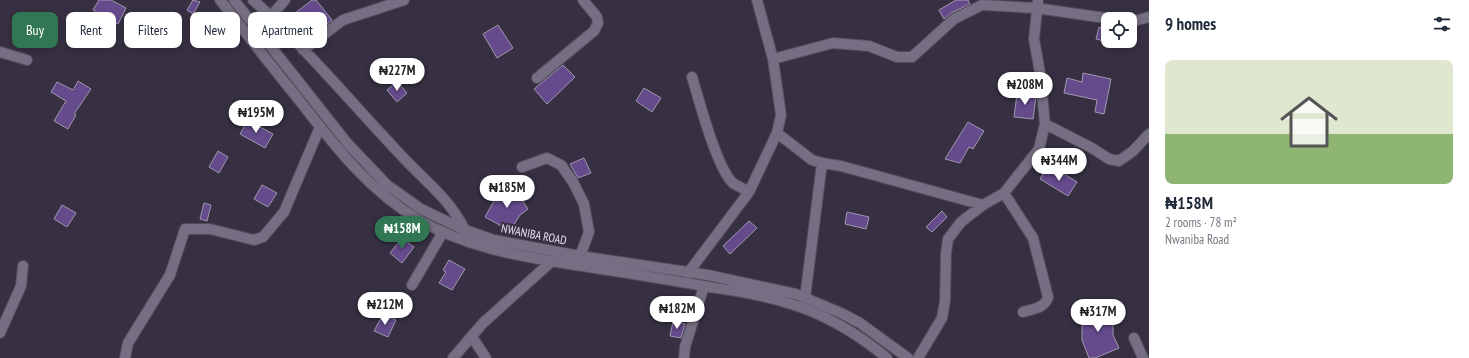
<!DOCTYPE html>
<html lang="en">
<head>
<meta charset="utf-8">
<style>
  :root { --surface:#fff; --page:#f6f6f7; --text:#1f2937; --muted:#747a83; --accent:#317754 }
  body { margin:0; font-family:"PT Sans Narrow",sans-serif; background:var(--page); color:var(--text); height:100vh; display:flex; flex-direction:column; font-size:15px; white-space:nowrap }
  * { box-sizing:border-box; margin:0 }
  p { font-size:13px; color:var(--muted) }
  .icon { flex:none; width:22px; height:22px; fill:none; stroke:currentColor; stroke-width:2; stroke-linecap:round; stroke-linejoin:round }
  .map { position:relative; flex:1; overflow:hidden }
  .details { display:flex; flex-direction:column; background:var(--surface); width:320px }
  .details>* { flex:none }
  .guide { position:absolute; left:12px; top:12px; width:380px; height:36px; display:flex; gap:8px }
  .fabs { position:absolute; left:1101px; top:12px; display:grid; gap:8px }
  .fabs a { display:grid; place-items:center; width:36px; height:36px; border-radius:8px; background:var(--surface); box-shadow:0 2px 6px #0003; font-size:20px }
  .price { position:absolute; translate:-50% -34px; padding:0 9px; border-radius:14px; background:#fff; color:#222; font-size:13px; line-height:26px; filter:drop-shadow(0 1px 2px #0008) }
  .price::after { content:''; position:absolute; left:50%; top:24px; width:12px; height:9px; margin-left:-6px; background:inherit; clip-path:polygon(0 0,100% 0,50% 100%) }
  .price.active { background:var(--accent); color:#fff }
  ul { padding:0; list-style:none }
  li { display:grid; align-content:center; gap:8px; height:212px; padding:0 16px }
  li span { display:grid; place-items:center; height:124px; border-radius:8px; color:#555 }
  li>.icon { margin-inline-start:auto }
  span .icon { width:72px; height:72px; fill:#fffc; stroke-width:1 }
  li b { font-size:17px }
  h2 { display:flex; justify-content:space-between; align-items:center; height:48px; padding:0 16px; font-size:17px }
  .tag { padding:0 14px; border-radius:8px; background:var(--surface); box-shadow:0 2px 6px #0003; font-size:14px; line-height:36px }
  .tag.active { background:var(--accent); color:#fff }
  main { display:flex; flex:1; min-height:0 }
  .map>svg:first-child { display:block }
</style>
</head>
<body>
<main>
<div class="map">
<svg width="1149" height="358" viewBox="0 0 1149 358">
  <rect width="100%" height="100%" fill="#363042"/>
  <!-- building -->
  <path fill="#654b8c" stroke="#9f98ad" d="M99 0H111L126 8 118 24 93 10Z
    M193 0 200 2 193 14 187 10Z
    M312 0H316L332 20 312 35 303 23 298 27 290 17Z
    M956 0H968L970 4 951 13 944 19 939 10Z
    M498 25 513 48 497 58 483 34Z
    M1099 27 1108 29V42L1096 39Z
    M563 65 575 77 547 104 534 89Z
    M1083 73 1111 79 1104 114 1095 112 1097 100 1064 93 1067 78 1082 82Z
    M78 81 91 89 74 114 76 115 68 129 54 121 66 101 51 92 57 82 73 90Z
    M397 81 407 93 397 102 387 90Z
    M644 88 661 98 652 112 636 101Z
    M1017 94 1036 96 1033 119 1014 117Z
    M248 120 273 134 265 148 240 134Z
    M968 122 984 131 973 149 969 147 960 163 945 159Z
    M218 151 228 157 219 173 209 167Z
    M584 158 591 173 578 178 570 164Z
    M1046 169 1058 177 1061 172 1077 182 1068 196 1040 179Z
    M262 185 277 193 268 207 254 199Z
    M513 187 528 209 520 215 513 226 510 224 507 229 485 217 499 192 503 194Z
    M204 203 211 205 207 221 200 219Z
    M62 205 76 213 67 227 54 219Z
    M942 211 947 217 932 232 926 227Z
    M847 212 869 217 866 229 845 224Z
    M749 221 757 228 730 254 723 246Z
    M402 238 414 247 402 263 390 253Z
    M449 260 465 269 452 290 439 283 446 272 443 270Z
    M1082 310H1105V317H1113V335L1119 348 1095 358H1089L1082 340Z
    M383 314 396 320 388 337 374 331Z
    M673 321 685 324 681 338 670 336Z"/>
  <g fill="none" stroke-linecap="round" stroke-linejoin="round">
    <!-- street casing -->
    <g stroke="#524c5b" stroke-width="12">
      <path id="street" d="M253 0C305 47 350 101 398 152 423 180 447 195 465 230
        M271 16 285 0
        M1130 22 1149 17
        M303 50 343 20 404 0
        M0 52 27 60
        M773 59 833 43 869 46 897 57H912L954 19 982 5 1036 8 1112 19
        M692 77C699 100 717 169 733 183 737 186 744 189 749 192
        M537 78 594 31 598 23 597 17 583 0
        M1045 124 1092 148 1109 159 1119 161 1133 151 1149 134
        M777 133 812 160 822 163 841 166 983 205
        M522 167 547 158 561 165 573 182 584 204 589 232 580 256
        M1004 193 1033 238 1048 297C1045 308 1033 309 1023 312
        M688 273 749 192 777 133 781 115 773 59 757 0
        M412 285 443 232
        M805 298 822 163
        M0 333 21 286 23 266
        M472 337 486 358
        M1134 338 1143 358
        M125 358 128 343 170 275 185 229H210L254 240 263 237 284 212 320 127
        M453 358 483 323 552 261
        M684 358 685 347 704 286
        M918 358 942 318 945 301 946 253 948 239 961 222 983 205 1004 193 1039 149 1045 124 1040 73 1034 39 1038 0"/>
    </g>
    <!-- secondary casing -->
    <g stroke="#524c5b" stroke-width="12">
      <path id="secondary" d="M220 0C246 33 272 67 299 100 334 145 369 191 419 220 465 246 512 255 563 263 612 271 661 278 709 287 736 291 764 295 791 304 827 315 858 334 887 358
        M234 0 348 144 387 185 421 209 465 230 494 240 580 256 708 275 796 294 841 313 860 323 908 358"/>
    </g>
    <!-- street -->
    <use href="#street" stroke="#766f83" stroke-width="10"/>
    <!-- secondary -->
    <use href="#secondary" stroke="#766f83" stroke-width="10"/>
  </g>
  <g text-anchor="middle" dominant-baseline="central" stroke-width="4" stroke-linejoin="round" paint-order="stroke">
    <!-- street labels -->
    <g font-size="12" fill="#e5e1ed" stroke="#363042">
      <text transform="translate(534 234) rotate(11)">NWANIBA ROAD</text>
    </g>
  </g>
</svg>
<div class="fabs">
<a><svg class="icon" aria-label="locate" viewBox="0 0 24 24"><circle cx="12" cy="12" r="6"/><path d="M12 2v4M12 18v4M2 12h4M18 12h4"/></svg></a>
</div>
<b class="price" style="left:397px;top:92px">₦227M</b>
<b class="price" style="left:1025px;top:106px">₦208M</b>
<b class="price" style="left:256px;top:134px">₦195M</b>
<b class="price" style="left:1059px;top:182px">₦344M</b>
<b class="price" style="left:507px;top:209px">₦185M</b>
<b class="price active" style="left:402px;top:250px">₦158M</b>
<b class="price" style="left:385px;top:326px">₦212M</b>
<b class="price" style="left:677px;top:330px">₦182M</b>
<b class="price" style="left:1098px;top:333px">₦317M</b>
<div class="guide">
<a class="tag active">Buy</a>
<a class="tag">Rent</a>
<a class="tag">Filters</a>
<a class="tag">New</a>
<a class="tag">Apartment</a>
</div>
</div>
<section class="details">
<h2>9 homes<svg class="icon" aria-label="filters" viewBox="0 0 24 24"><path d="M4 7h16M4 17h16"/><circle cx="9" cy="7" r="2"/><circle cx="15" cy="17" r="2"/></svg></h2>
<ul>
<li><span style="background:linear-gradient(#dfe7d0 60%,#8fb573 0)"><svg class="icon" aria-label="home" viewBox="0 0 24 24"><path d="M3 11l9-7 9 7M6 9v11h12V9"/></svg></span><div><b>₦158M</b><p>2 rooms · 78 m²</p><p>Nwaniba Road</p></div></li>
</ul>
</section>
</main>
</body>
</html>
